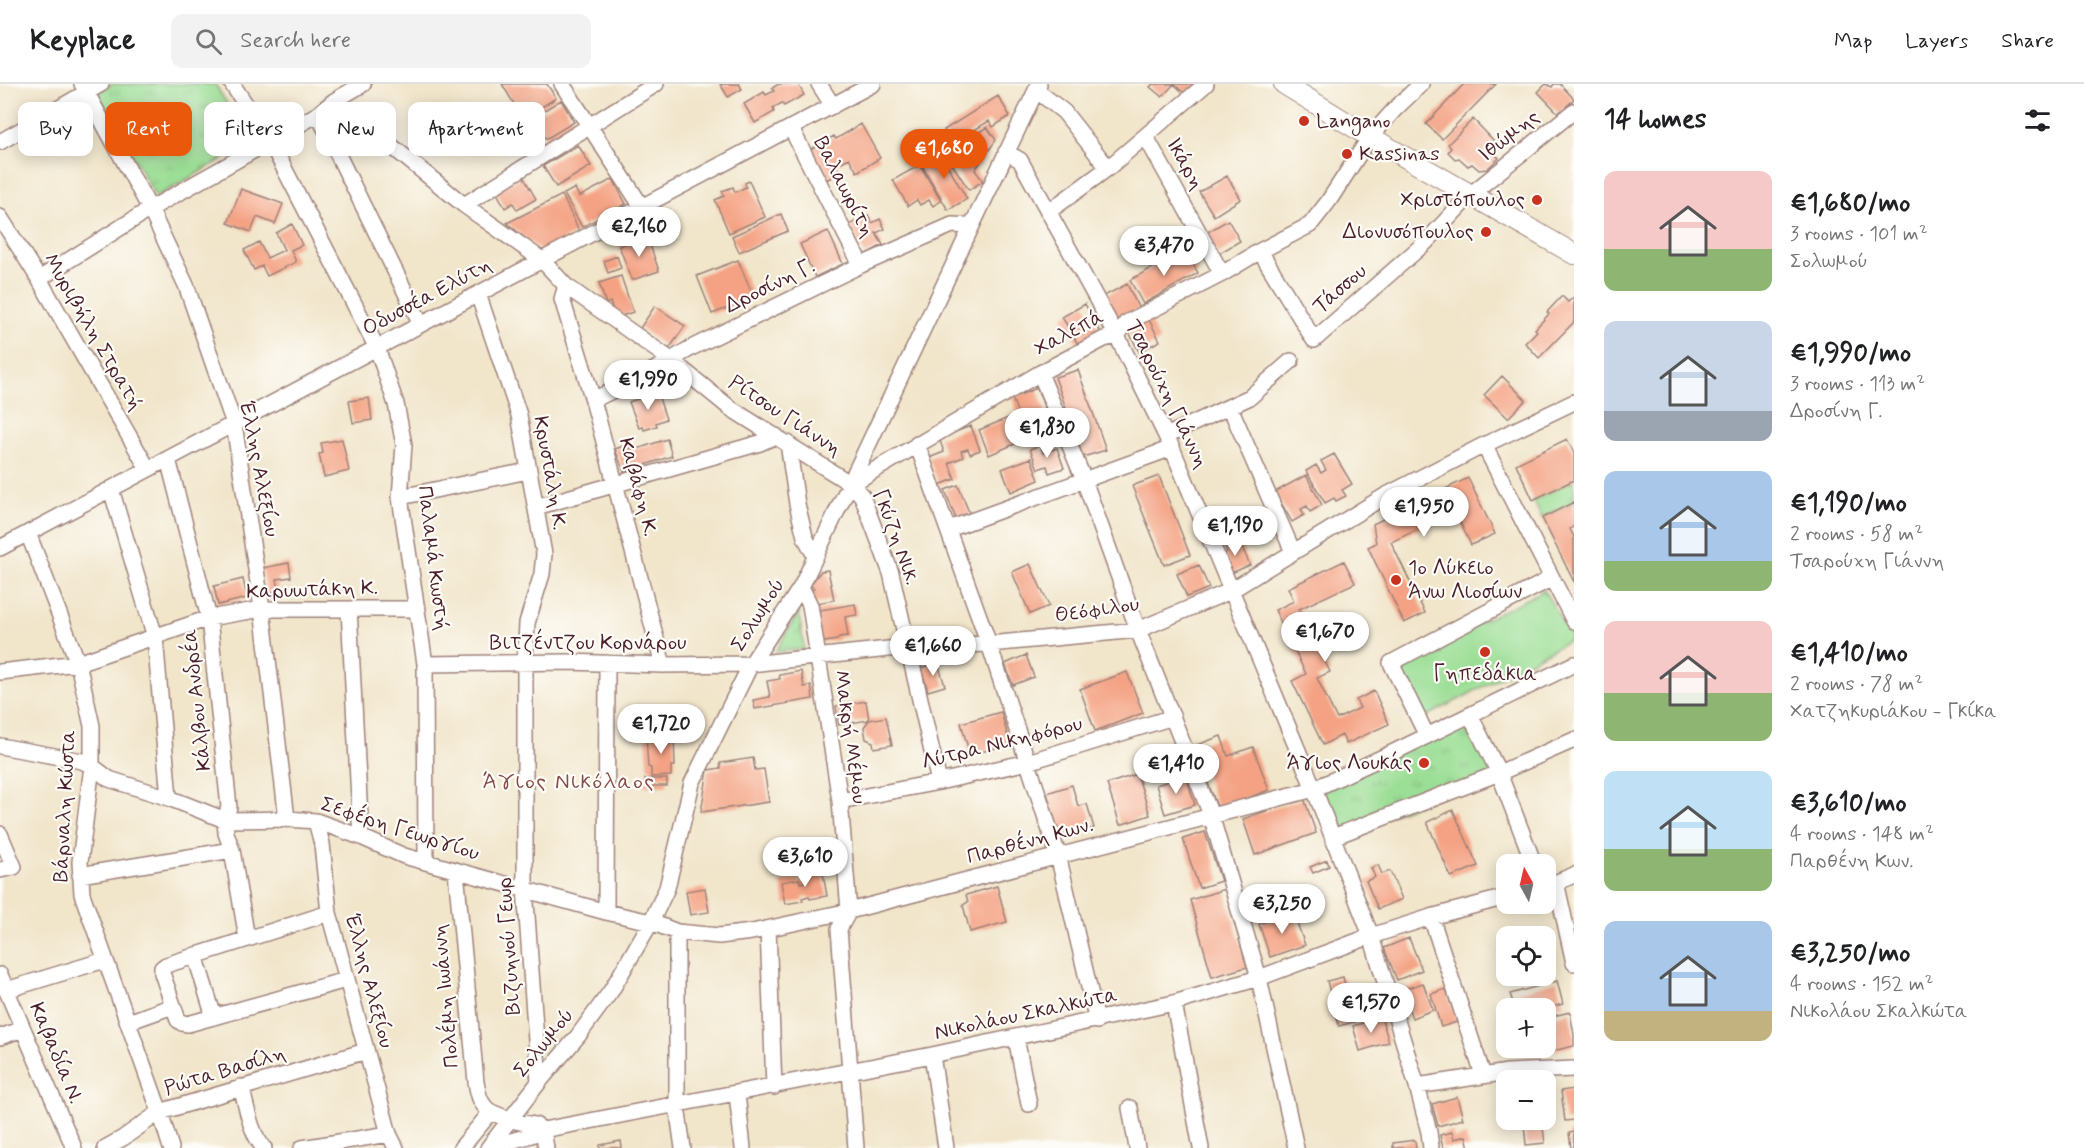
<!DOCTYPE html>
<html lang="en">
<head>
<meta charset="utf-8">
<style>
  :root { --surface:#fff; --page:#f2f2f2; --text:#202124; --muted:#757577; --line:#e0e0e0; --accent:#ea580c }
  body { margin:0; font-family:Mynerve,sans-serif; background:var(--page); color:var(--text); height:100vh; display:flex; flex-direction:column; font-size:22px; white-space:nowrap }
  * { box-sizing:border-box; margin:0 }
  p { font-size:20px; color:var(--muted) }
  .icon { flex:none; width:33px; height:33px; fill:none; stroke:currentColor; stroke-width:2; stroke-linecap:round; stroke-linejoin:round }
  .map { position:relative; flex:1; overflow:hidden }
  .drawer { display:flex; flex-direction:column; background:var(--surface); width:510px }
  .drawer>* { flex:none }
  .hud { position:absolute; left:18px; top:18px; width:570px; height:54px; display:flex; gap:12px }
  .needle { width:39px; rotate:352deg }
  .tools { position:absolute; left:1496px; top:770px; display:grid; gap:12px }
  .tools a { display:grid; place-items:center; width:60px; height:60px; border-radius:12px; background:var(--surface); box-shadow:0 3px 15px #0003; font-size:30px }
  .price { position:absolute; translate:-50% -51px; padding:0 14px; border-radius:21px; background:#fff; color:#222; font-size:20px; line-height:39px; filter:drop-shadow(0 2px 3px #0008) }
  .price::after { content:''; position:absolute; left:50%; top:36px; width:18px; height:14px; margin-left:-9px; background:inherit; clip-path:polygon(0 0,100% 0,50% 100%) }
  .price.selected { background:var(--accent); color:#fff }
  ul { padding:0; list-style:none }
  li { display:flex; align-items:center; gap:18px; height:150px; padding:0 30px }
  li span { display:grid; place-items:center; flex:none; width:168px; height:120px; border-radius:12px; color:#555 }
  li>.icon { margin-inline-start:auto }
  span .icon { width:72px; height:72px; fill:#fffc; stroke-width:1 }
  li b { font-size:26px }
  h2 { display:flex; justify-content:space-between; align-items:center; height:72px; padding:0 30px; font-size:26px }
  .tag { padding:0 21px; border-radius:12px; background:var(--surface); box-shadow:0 3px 15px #0003; font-size:21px; line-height:54px }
  .tag.selected { background:var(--accent); color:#fff }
  header { display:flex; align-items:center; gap:36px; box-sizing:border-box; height:84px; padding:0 30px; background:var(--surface); border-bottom:2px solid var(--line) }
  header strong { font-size:28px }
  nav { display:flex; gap:33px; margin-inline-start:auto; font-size:21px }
  .search { width:420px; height:54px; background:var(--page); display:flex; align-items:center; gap:15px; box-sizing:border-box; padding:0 21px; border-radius:12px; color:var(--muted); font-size:22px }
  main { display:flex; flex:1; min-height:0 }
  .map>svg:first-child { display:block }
</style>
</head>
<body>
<header>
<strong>Keyplace</strong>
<div class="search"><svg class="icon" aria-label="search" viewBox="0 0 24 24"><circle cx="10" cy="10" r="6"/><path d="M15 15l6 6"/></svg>Search here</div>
<nav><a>Map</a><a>Layers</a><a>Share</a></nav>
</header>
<main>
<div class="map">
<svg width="1574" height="1064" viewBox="0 0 1574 1064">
  <defs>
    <pattern id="park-tufts" width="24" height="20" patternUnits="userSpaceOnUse" patternTransform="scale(1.5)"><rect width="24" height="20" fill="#9bde95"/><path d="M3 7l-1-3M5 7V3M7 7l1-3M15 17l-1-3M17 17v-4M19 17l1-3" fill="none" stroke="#87be81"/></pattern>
  </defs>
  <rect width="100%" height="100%" fill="#fdfcf7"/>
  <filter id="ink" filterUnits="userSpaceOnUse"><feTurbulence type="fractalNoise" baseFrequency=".0167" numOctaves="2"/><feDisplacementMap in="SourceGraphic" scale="12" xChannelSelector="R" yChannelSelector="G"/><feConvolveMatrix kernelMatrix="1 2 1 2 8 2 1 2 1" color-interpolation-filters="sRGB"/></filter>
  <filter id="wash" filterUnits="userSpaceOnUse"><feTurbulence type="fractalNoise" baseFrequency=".008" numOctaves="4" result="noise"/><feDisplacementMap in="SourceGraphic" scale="24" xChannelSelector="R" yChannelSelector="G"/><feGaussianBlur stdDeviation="1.35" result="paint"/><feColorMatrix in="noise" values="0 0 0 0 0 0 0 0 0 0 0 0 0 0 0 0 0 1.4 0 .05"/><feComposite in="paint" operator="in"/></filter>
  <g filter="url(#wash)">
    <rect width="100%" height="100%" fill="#f1e5ca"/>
    <!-- park -->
    <path fill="url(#park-tufts)" stroke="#727e60" stroke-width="1.5" d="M113 0H215L251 59 156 113 97 9Z
      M1574 396V418L1542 434 1533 416Z
      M799 528 804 565 775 568Z
      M1470 631 1499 689 1333 753 1314 705Z"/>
    <!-- pitch -->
    <path fill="#9bde95" stroke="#727e60" stroke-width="1.5" d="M1544 506 1572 555 1424 634 1397 580Z"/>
    <g id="blocks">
      <!-- building -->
      <path fill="#f4a283" d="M502 0H547L556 14 523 35Z
        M720 0H739L742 5 728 13Z
        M779 0H798L804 11 784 22 782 19 773 24 774 28 755 39 744 20 764 8 766 11 774 7 772 4Z
        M1153 0H1201L1189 14 1174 0 1162 13 1150 3Z
        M1464 0H1496L1442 55 1426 40Z
        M1546 0 1552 3 1554 0H1560L1574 15 1559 30 1538 8Z
        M998 12 1010 32 993 43 989 37 953 59 944 46Z
        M561 16 574 38 546 55 533 33Z
        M1473 35 1495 58 1489 64 1499 74 1487 85 1479 86 1472 80 1468 82 1459 74 1455 75 1448 68 1451 64 1448 60Z
        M861 40 880 74 857 88 849 74 836 81 840 89 826 96 809 66 834 52 836 55Z
        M987 43 996 56 975 86 983 97 969 106 945 69Z
        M578 61 591 82 556 103 543 82Z
        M939 67 967 115 948 126 920 78Z
        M920 81 941 117 933 122 929 116 920 121 917 116 908 122 893 96Z
        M523 92 536 115 517 126 513 119 505 124 496 107Z
        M1227 92 1241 115 1214 132 1199 108Z
        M613 95 626 120 582 143 564 110 575 104 579 113Z
        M749 97 765 133 729 149 715 116 724 112 722 107 733 103 735 108 746 103 745 99Z
        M241 105 283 120 275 140 257 133 251 148 228 139Z
        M562 111 579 147 542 168 507 139Z
        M781 130 788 147 739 168 732 152Z
        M868 131 872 139 880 135 885 145 876 149 883 161 865 171 849 141Z
        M1228 136 1240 157 1218 170 1206 149Z
        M292 140 302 161 291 166 296 178 267 192 262 182 254 186 244 166 259 158 267 174 284 166 276 149Z
        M828 147 843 180 815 193 800 160Z
        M647 152 659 187 632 196 619 162Z
        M1185 166 1198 189 1143 220 1130 196Z
        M617 172 621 184 608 189 604 177Z
        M738 176 754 214 712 230 697 192Z
        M621 192 633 228 616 234 610 218 606 220 599 199Z
        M1127 200 1139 225 1115 238 1102 213Z
        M1562 212 1568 218 1574 213V238L1539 274 1525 259 1537 247 1535 245 1549 230 1547 228Z
        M1085 220 1102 251 1080 264 1062 233Z
        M655 222 685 242 669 265 640 244Z
        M1147 232 1160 257 1139 268 1126 242Z
        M1078 286 1106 366 1083 373 1055 293Z
        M1502 292 1526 316 1508 334 1484 311Z
        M1037 304 1053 347 1028 356 1012 314Z
        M657 308 666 335 656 339 657 342 644 346 643 343 639 344 629 318Z
        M369 314 372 336 353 339 349 317Z
        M1013 332 1024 356 989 371 979 346Z
        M971 342 980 366 970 370 968 365 961 367 963 373 949 379 955 395 939 401 929 374 944 368 939 354Z
        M342 355 349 387 324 393 319 370 323 369 321 359Z
        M667 355 672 372 624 388 615 365 629 360 631 367Z
        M1567 355 1574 369V396L1533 416 1516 380Z
        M1040 361 1043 369 1057 364 1064 384 1049 389 1047 382 1038 385 1030 365Z
        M1334 370 1352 400 1342 406 1346 412 1336 417 1334 414 1325 419 1306 387 1316 381 1321 389 1326 386 1321 377Z
        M1031 374 1039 396 1011 408 1002 385Z
        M1306 391 1322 421 1310 428 1307 422 1301 425 1304 431 1292 438 1275 408Z
        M1159 392 1190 471 1164 481 1132 402Z
        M1468 394 1495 450 1471 461 1455 428 1391 458 1425 529 1404 539 1368 463 1376 459 1373 440Z
        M958 401 971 433 957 438 945 406Z
        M1574 418V442L1570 445 1574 453V498L1542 434Z
        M1238 454 1250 481 1229 490 1221 471 1227 468 1224 460Z
        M1344 477 1355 499 1299 525 1330 588 1317 594 1337 635 1360 624 1356 616 1374 607 1389 640 1346 660 1342 651 1323 661 1292 597 1306 590 1275 526 1294 517 1288 504Z
        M289 479 291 493 277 495 279 506 267 509 262 484Z
        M1030 480 1049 522 1030 530 1012 488Z
        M1199 481 1209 504 1187 513 1177 490Z
        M828 486 834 516 811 520 809 510 814 504 810 501 821 487Z
        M243 495 247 514 218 521 214 502Z
        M855 520 857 531 845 533 848 552 839 553 837 556 819 559 814 527Z
        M1026 571 1034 593 1013 601 1005 580Z
        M938 579 945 602 928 607 921 584Z
        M801 587 804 603 811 602 813 615 755 625 753 616 770 613 767 597 780 595 779 591Z
        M1127 588 1143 629 1095 647 1080 605Z
        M866 617 869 636 839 641 836 622Z
        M1001 628 1010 660 970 671 961 639Z
        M886 633 892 661 874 664 873 658 866 655 864 643 869 636Z
        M674 650 675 682H671V692L651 693V684L648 683 646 652Z
        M1221 652 1228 672 1253 663 1269 706 1218 725 1194 662Z
        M753 674 755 686 764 685 769 718 701 728 708 686 721 684 720 679Z
        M1137 690 1150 731 1120 741 1107 700Z
        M1186 692 1195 721 1165 730 1156 701Z
        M645 695H667V702H645Z
        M1072 701 1078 722 1087 720 1094 744 1060 754 1047 709Z
        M1304 714 1316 749 1255 771 1243 735Z
        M1453 726 1478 782 1451 793 1427 738Z
        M1205 748 1221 797 1199 804 1183 755Z
        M1327 776 1329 782 1313 789 1310 783Z
        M1378 781 1382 790 1390 787 1402 815 1378 825 1366 797 1375 793 1371 784Z
        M822 784 827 812 810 815 809 812 802 814 803 817 785 820 781 798 799 795 800 799 805 798V794L810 793 809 786Z
        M997 802 1007 838 970 848 963 821 968 818 966 811Z
        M705 804 709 828 690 831 686 807Z
        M1225 805 1247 883 1212 893 1190 816Z
        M1293 828 1305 861 1270 873 1259 840Z
        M1409 854 1422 886 1397 896 1384 864Z
        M1343 893 1354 938 1339 942 1327 897Z
        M1557 897 1563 920 1545 925 1515 924 1510 910Z
        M1423 899 1433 926 1412 934 1402 906Z
        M1446 905 1457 938 1441 943 1431 910Z
        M1570 928 1574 951V962L1527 973 1525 963H1545V934Z
        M1381 933 1389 958 1360 967 1353 942Z
        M1574 1005V1036L1565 1037 1561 1007Z
        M1457 1013 1463 1035 1438 1042 1432 1020Z
        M1542 1037 1545 1059 1526 1061 1524 1040Z
        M1452 1048 1454 1055 1466 1052 1469 1064H1443L1440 1051Z
        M1574 1048V1064H1571L1569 1049Z
        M1415 1056 1416 1064H1393V1059Z
        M621 1057 622 1064H600V1061Z"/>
    </g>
  </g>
  <g filter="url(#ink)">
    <use href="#blocks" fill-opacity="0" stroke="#9e827a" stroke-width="1.5"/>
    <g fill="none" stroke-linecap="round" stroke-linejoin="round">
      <!-- minor casing -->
      <g stroke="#9e827a" stroke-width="18">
        <path id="minor" d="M82 0 150 125 186 201 234 340 262 525 287 735
          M232 0 270 57 377 264 396 320 404 361 400 413 425 580 426 778
          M562 0 642 123
          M819 0 833 22
          M1036 6 1064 28 1108 84
          M318 30 378 51 464 121 542 176 566 202 671 276 730 324 851 400 862 412 891 489 939 698
          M318 30 421 240
          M791 44 861 181
          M1146 53 1222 190
          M0 58 101 0
          M1006 68 1020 76 1117 252 1172 364 1314 705 1371 852 1417 1002 1429 1048 1431 1064
          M464 121 656 0
          M1048 128 1108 84 1206 0
          M0 133 39 195 148 385
          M1260 167 1314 256 1426 158 1471 110 1574 27
          M39 195 150 125 318 30 334 17 363 0
          M566 202 562 215 593 316 663 581
          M478 210 519 331 544 470 542 490 527 539 525 579V804L539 998
          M1040 289 1084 396 1138 546 1211 731 1259 894 1296 1064
          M593 316 649 289 691 264 861 181 952 141 971 142
          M1230 323 1293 468
          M1166 352 1250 313 1291 277
          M788 359 797 420 805 453 815 472
          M917 360 989 560 1058 771 1097 937
          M1484 361 1574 537
          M168 375 209 534 229 723 225 736 226 749 232 766 247 855
          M851 400 1040 289 1104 255 1117 252 1126 239 1222 190 1260 167 1310 141 1328 118 1370 53 1395 25 1421 0
          M111 405 155 553 169 714
          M400 413 528 387
          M536 423 760 359 776 352
          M949 445 1172 364
          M28 449 78 579 92 642V682L80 778 82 810 160 1028 171 1064
          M0 464 873 0
          M801 503 810 521 840 717 849 827 839 845 856 1064
          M349 525 361 753
          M425 580 567 578 663 581 751 580 907 563 989 560 1138 546 1230 507 1385 412 1484 361 1574 318
          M0 588 78 579 209 534 262 525H418
          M1470 631 1499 689 1534 780
          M1427 652 1391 579 1552 494
          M0 662 82 677 92 682 109 695 169 714 225 736 287 735 316 737 361 753 404 772 606 828 651 838 677 848 719 852 752 848 849 827 1314 705 1394 668 1574 580
          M840 717 939 698 1028 678 1173 633
          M316 737 322 760 329 829 389 1050 396 1064
          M0 750 14 783 0 786
          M1333 753 1499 689 1574 656
          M456 787 476 998C478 1010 480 1021 491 1028
          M80 791 232 766
          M1556 798 1574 879
          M1545 803 1574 791
          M606 828 607 579
          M329 829 166 881 162 884V889L178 936 182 939 188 940 346 896
          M1431 833 1483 991
          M768 845 774 1003
          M677 848V1022L683 1064
          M195 871 214 933
          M0 891 74 1064
          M6 906 105 876
          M1174 919 1201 1064
          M128 938 173 922
          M0 953 23 945
          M1016 954 1029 1020
          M932 971 946 1064
          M1417 1002 1508 988 1574 985
          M241 1003C247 1023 250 1049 264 1064
          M737 1010 743 1064
          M1130 1024 1137 1064
          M543 1046 546 1064
          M105 1064 123 1054 160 1028 366 967
          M302 1064 389 1050
          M461 1064 491 1028 510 1036 535 1041 543 1046
          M488 1064 539 998 578 952 611 907 651 838 667 804 692 699 751 580 801 503 1039 0
          M493 1064C509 1055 527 1055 543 1046L932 971 1174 919 1259 894 1371 852 1431 833 1506 813"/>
      </g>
      <!-- major casing -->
      <g stroke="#9e827a" stroke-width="22">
        <path id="major" d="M1284 0 1370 53 1574 170"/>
      </g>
      <!-- minor -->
      <use href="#minor" stroke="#fff" stroke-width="15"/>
      <!-- major -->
      <use href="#major" stroke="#fff" stroke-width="20"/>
    </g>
  </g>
  <!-- markers -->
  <g fill="#c8321e" stroke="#fdfcf7" stroke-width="2">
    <circle cx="1304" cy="37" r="6"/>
    <circle cx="1347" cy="70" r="6"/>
    <circle cx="1537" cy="116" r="6"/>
    <circle cx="1486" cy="148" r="6"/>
    <circle cx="1396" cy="496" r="6"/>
    <circle cx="1485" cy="568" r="6"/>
    <circle cx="1424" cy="679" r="6"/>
  </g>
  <g text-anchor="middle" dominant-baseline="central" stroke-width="4.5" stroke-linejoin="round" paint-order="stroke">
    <!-- poi labels -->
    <g font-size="21" fill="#4a1f2b" stroke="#fdfcf7" text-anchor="start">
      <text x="1316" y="37">Langano</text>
      <text x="1359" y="70">Kassinas</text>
      <text x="1525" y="116" text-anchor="end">Χριστόπουλος</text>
      <text x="1474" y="148" text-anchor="end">Διονυσόπουλος</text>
      <text x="1408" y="484">1ο Λύκειο<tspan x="1408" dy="24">Άνω Λιοσίων</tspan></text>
      <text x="1485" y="590" text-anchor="middle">Γηπεδάκια</text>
      <text x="1412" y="679" text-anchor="end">Άγιος Λουκάς</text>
    </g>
    <!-- street labels -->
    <g font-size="21" fill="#4a1f2b" stroke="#fdfcf7">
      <text transform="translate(1509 52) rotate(-38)">Ιθώμης</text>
      <text transform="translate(1185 80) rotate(61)">Ικάρη</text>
      <text transform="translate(844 103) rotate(63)">Βαλαωρίτη</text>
      <text transform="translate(770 202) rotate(-26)">Δροσίνη Γ.</text>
      <text transform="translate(1340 205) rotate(-41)">Τάσσου</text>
      <text transform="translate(427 213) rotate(-28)">Οδυσσέα Ελύτη</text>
      <text transform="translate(93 248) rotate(60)">Μυριβήλη Στρατή</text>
      <text transform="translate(1069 249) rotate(-28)">Χαλεπά</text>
      <text transform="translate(1167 310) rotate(64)">Τσαρούχη Γιάννη</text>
      <text transform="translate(785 332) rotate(33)">Ρίτσου Γιάννη</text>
      <text transform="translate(259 385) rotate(79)">Έλλης Αλεξίου</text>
      <text transform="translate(550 389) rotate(80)">Κρυστάλη Κ.</text>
      <text transform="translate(638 403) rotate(75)">Καβάφη Κ.</text>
      <text transform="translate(896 453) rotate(70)">Γκύζη Νικ.</text>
      <text transform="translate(433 474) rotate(83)">Παλαμά Κωστή</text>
      <text transform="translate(312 506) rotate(-2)">Καρυωτάκη Κ.</text>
      <text transform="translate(1097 526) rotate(-8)">Θεόφιλου</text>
      <text transform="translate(758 531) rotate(-58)">Σολωμού</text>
      <text x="588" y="559">Βιτζέντζου Κορνάρου</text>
      <text transform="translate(197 616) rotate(-96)">Κάλβου Ανδρέα</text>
      <text transform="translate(850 653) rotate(82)">Μακρή Μέμου</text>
      <text transform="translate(1002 659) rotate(-14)">Λύτρα Νικηφόρου</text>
      <text transform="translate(65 722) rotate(-87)">Βάρναλη Κώστα</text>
      <text transform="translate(400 745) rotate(18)">Σεφέρη Γεωργίου</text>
      <text transform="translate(1030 757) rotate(-15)">Παρθένη Κων.</text>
      <text transform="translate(509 862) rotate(-94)">Βιζυηνού Γεωρ</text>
      <text transform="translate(369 897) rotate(75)">Έλλης Αλεξίου</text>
      <text transform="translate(446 912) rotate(-95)">Πολέμη Ιωάννη</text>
      <text transform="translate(1026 930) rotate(-12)">Νικολάου Σκαλκώτα</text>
      <text transform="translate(544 959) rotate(-51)">Σολωμού</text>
      <text transform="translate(56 969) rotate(67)">Καβαδία Ν.</text>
      <text transform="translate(225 987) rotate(-17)">Ρώτα Βασίλη</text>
    </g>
    <!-- neighbourhood labels -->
    <g font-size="22" letter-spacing="1.5" fill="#864d4a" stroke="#fdfcf7">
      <text x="569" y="698">Άγιος Νικόλαος</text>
    </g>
  </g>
</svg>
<div class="tools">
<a><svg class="needle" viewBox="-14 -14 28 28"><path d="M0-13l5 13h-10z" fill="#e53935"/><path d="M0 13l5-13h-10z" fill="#757577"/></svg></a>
<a><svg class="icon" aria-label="locate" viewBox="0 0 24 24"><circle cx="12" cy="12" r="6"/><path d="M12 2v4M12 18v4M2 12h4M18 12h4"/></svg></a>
<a>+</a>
<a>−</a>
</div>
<b class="price selected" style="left:944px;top:96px">€1,680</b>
<b class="price" style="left:639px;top:174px">€2,160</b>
<b class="price" style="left:1164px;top:193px">€3,470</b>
<b class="price" style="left:648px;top:327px">€1,990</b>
<b class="price" style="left:1047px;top:375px">€1,830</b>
<b class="price" style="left:1424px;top:454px">€1,950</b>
<b class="price" style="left:1235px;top:473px">€1,190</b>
<b class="price" style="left:1325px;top:579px">€1,670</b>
<b class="price" style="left:933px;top:593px">€1,660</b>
<b class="price" style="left:661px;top:671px">€1,720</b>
<b class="price" style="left:1176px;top:711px">€1,410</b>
<b class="price" style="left:805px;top:804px">€3,610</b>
<b class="price" style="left:1282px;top:851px">€3,250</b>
<b class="price" style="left:1371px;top:950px">€1,570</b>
<div class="hud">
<a class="tag">Buy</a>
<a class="tag selected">Rent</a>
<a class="tag">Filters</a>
<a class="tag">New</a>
<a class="tag">Apartment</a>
</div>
</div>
<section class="drawer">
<h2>14 homes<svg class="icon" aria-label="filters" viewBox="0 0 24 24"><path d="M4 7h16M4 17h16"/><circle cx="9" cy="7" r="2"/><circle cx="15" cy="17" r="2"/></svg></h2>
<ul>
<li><span style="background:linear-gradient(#f6c9c9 65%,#8fb573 0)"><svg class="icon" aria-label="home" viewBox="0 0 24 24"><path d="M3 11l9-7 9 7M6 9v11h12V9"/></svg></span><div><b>€1,680/mo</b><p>3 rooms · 101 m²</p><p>Σολωμού</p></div></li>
<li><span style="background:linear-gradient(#c9d6e8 75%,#9aa5b1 0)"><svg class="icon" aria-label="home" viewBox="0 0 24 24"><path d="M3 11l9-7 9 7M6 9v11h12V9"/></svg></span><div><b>€1,990/mo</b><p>3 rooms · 113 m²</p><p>Δροσίνη Γ.</p></div></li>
<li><span style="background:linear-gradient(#a9c7e8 75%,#8fb573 0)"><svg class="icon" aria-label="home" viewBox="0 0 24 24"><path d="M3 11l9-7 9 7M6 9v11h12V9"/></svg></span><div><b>€1,190/mo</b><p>2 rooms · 58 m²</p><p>Τσαρούχη Γιάννη</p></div></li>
<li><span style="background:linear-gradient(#f6c9c9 60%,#8fb573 0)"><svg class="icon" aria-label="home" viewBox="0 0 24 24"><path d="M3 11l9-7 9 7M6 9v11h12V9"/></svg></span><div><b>€1,410/mo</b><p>2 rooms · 78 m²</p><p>Χατζηκυριάκου - Γκίκα</p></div></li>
<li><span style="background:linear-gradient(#bfe0f5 65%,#8fb573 0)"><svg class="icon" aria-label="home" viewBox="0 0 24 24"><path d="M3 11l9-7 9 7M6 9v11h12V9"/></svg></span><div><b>€3,610/mo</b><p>4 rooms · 148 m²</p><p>Παρθένη Κων.</p></div></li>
<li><span style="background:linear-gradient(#a9c7e8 75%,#c2b280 0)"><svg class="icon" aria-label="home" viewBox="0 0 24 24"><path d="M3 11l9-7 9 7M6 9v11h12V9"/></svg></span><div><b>€3,250/mo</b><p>4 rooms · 152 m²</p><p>Νικολάου Σκαλκώτα</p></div></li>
</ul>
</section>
</main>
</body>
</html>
